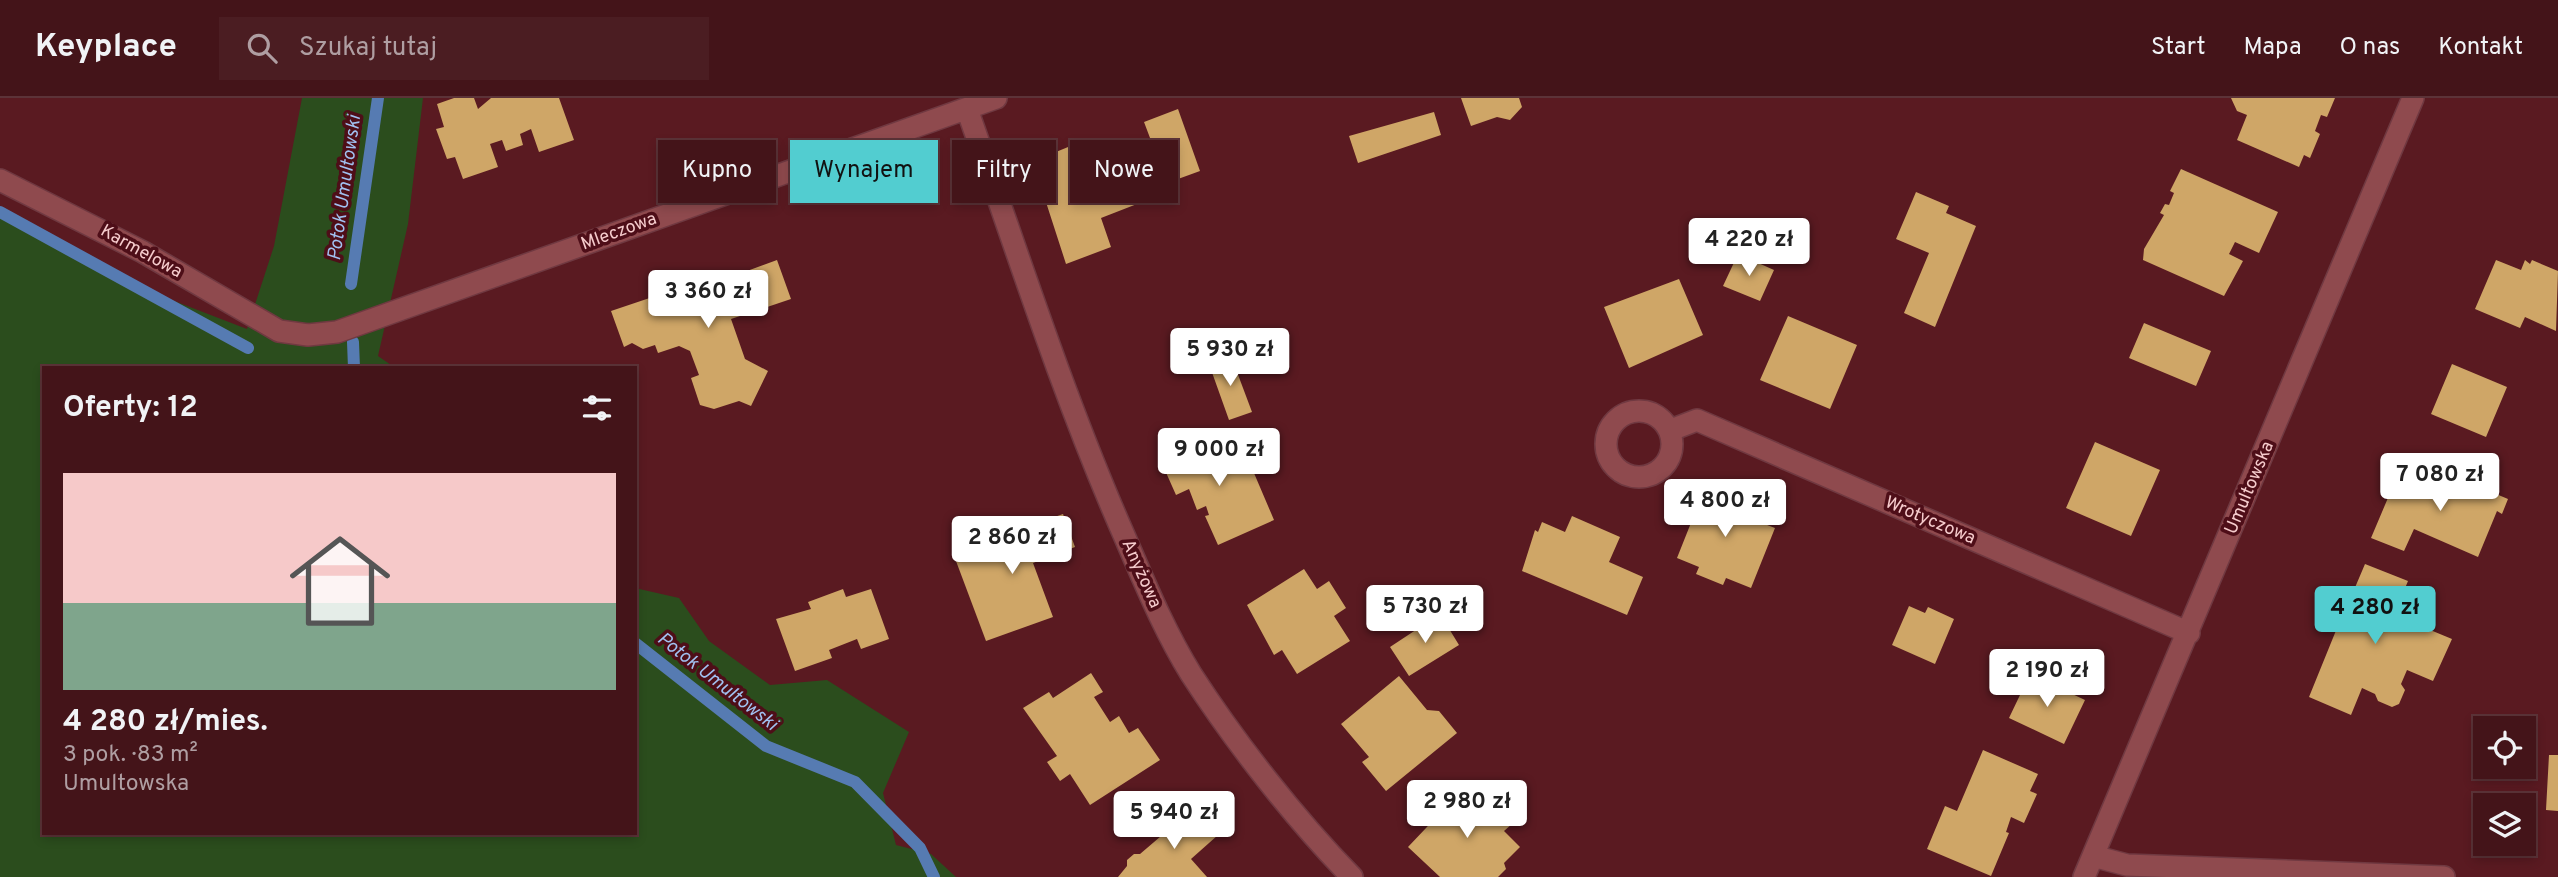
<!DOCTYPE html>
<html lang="pl">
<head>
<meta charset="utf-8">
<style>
  :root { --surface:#441419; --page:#4b1d22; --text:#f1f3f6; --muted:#af9ea2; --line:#5c3338; --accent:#52cdd0 }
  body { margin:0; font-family:Overpass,sans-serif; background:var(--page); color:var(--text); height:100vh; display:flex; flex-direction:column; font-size:26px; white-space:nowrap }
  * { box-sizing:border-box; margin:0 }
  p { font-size:23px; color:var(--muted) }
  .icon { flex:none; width:38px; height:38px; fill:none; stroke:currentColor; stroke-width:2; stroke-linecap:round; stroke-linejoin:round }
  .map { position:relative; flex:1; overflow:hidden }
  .details { position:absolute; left:42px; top:268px; width:595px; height:469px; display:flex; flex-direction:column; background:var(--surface); border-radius:0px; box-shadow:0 4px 10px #0003,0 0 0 2px var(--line) }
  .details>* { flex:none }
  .top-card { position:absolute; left:658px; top:42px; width:665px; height:63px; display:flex; gap:14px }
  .controls { position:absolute; left:2473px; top:618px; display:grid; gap:14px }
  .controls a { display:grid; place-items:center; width:63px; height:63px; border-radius:0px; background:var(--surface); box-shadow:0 4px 10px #0003,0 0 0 2px var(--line); font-size:35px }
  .price { position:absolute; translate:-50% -60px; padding:0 16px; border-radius:7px; background:#fff; color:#222; font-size:23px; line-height:46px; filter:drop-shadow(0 2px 4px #0008) }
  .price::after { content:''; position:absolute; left:50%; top:42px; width:21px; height:16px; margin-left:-10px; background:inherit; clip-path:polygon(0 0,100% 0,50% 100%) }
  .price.current { background:var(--accent); color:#111 }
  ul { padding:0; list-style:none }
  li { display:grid; align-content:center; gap:14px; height:371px; padding:0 21px }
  li span { display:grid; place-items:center; height:217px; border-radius:0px; color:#555 }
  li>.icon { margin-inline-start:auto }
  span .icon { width:126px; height:126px; fill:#fffc; stroke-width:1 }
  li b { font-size:30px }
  h2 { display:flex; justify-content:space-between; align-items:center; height:84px; padding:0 21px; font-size:30px }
  .chip { padding:0 24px; border-radius:0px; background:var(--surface); box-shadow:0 4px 10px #0003,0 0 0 2px var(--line); font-size:24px; line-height:63px }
  .chip.current { background:var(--accent); color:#111 }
  header { display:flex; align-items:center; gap:42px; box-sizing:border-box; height:98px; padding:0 35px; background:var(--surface); border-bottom:2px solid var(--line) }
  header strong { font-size:33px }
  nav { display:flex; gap:38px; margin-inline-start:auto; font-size:24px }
  .search { width:490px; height:63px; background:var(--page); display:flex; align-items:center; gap:18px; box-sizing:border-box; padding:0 24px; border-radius:0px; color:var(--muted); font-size:26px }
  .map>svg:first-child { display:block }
</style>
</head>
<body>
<header>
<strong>Keyplace</strong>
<div class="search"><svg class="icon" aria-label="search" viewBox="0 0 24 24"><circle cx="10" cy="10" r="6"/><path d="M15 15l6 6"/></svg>Szukaj tutaj</div>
<nav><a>Start</a><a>Mapa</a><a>O nas</a><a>Kontakt</a></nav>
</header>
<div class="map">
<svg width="2558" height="779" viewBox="0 0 2558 779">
  <rect width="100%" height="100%" fill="#5a1a21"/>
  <!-- green -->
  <path fill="#2b4d1d" d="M302 0H423L408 126 378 258 394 269 44 270V735H635V490L679 500 709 543 770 587 827 582 909 634 883 695 896 747 931 756 956 779H0V118L99 174 247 231 274 148Z"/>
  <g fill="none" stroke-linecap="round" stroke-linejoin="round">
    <!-- stream -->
    <path stroke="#567bb2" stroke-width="12" d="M0 114 248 250
      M351 186 378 0
      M353 244 354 270
      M635 545 766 648 855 684 920 750 934 779"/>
  </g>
  <!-- building -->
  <path fill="#cfa667" d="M454 0H474L478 11 491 0H559L574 42 539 54 531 31 520 36 523 47 506 53 502 42 490 46 498 69 463 81 455 59 447 61 436 31 444 29 437 6Z
    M1461 0H1519L1522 9 1510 22 1497 19 1471 28Z
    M2231 0H2335L2327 19 2321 17 2315 33 2320 36 2310 60 2304 57 2299 69 2237 42 2247 17 2237 13Z
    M1178 11 1200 73 1167 85 1144 24Z
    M1434 14 1441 37 1358 65 1349 38Z
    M1073 47 1084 75 1120 62 1137 106 1101 120 1111 149 1066 166 1044 98 1041 99 1029 65Z
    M2181 71 2278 114 2259 155 2235 144 2229 156 2243 163 2224 198 2143 162 2144 151 2164 117 2160 115 2165 106 2169 107 2174 95 2170 93Z
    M1916 94 1949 108 1946 115 1976 128 1935 229 1904 215 1929 155 1896 141Z
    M1738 156 1774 172 1760 203 1723 188Z
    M777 162 791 201 731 221 745 261 768 273 751 308 739 303 714 311 700 307 691 280 699 277 690 253 679 248 658 255 655 247 643 251 632 245 624 249 611 213 715 178 717 184Z
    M2496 162 2521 172 2525 162 2530 166 2532 162 2558 173 2556 233 2525 219 2520 230 2475 211Z
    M1679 181 1703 237 1629 270 1604 209Z
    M1788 218 1857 247 1830 311 1760 282Z
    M2144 225 2211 253 2196 288 2129 260Z
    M1231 258 1252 314 1229 322 1209 266Z
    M2452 266 2507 289 2486 339 2431 316Z
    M1218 336 1233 368 1248 361 1274 422 1218 447 1205 418 1209 417 1206 408 1197 412 1189 391 1176 397 1160 361Z
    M2095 344 2160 372 2131 438 2066 410Z
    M2420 371 2441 380 2444 374 2508 401 2502 416 2497 413 2478 459 2414 431 2404 453 2371 440 2393 388 2410 396Z
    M1708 382 1740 396 1733 414 1775 430 1751 490 1726 480 1723 487 1696 476 1699 469 1677 460Z
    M1063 416 1075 449 1033 465 1053 519 986 543 953 455 978 447 981 440 989 437 995 440Z
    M1572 418 1620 439 1609 464 1643 479 1627 517 1522 473 1535 432 1538 434 1542 424 1565 434Z
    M2365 466 2408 483 2394 517 2452 541 2433 583 2407 572 2401 586 2405 592 2399 606 2392 609 2378 603 2375 596 2362 590 2351 617 2309 599 2337 530 2328 527 2341 495 2351 499Z
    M1304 471 1317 491 1329 483 1346 510 1334 518 1350 543 1297 576 1282 552 1274 557 1247 507Z
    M843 491 846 499 871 491 889 541 861 551 857 541 829 552 832 560 795 573 776 521 811 511 808 504Z
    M1909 508 1925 515 1928 509 1954 521 1935 566 1892 547Z
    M1440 516 1459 547 1409 578 1390 549Z
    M1091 575 1103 594 1094 599 1110 624 1119 618 1129 635 1138 630 1160 662 1090 707 1070 676 1060 683 1047 664 1057 658 1023 610 1049 594 1053 600Z
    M2030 576 2085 602 2064 646 2009 620Z
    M1399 578 1427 612 1439 613 1457 635 1386 693 1362 664 1369 659 1341 626Z
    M1983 652 2038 676 2030 693 2037 696 2024 725 2011 719 2006 734 2009 735 1991 778 1927 751 1945 708 1957 713Z
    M2549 657H2558V713L2546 712Z
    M1462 692 1478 708 1486 699 1513 725 1504 733 1520 749 1504 765 1506 771 1498 779H1440L1408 749Z
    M1195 709 1218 737 1191 761 1207 779H1118L1127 768V762L1134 756H1140Z"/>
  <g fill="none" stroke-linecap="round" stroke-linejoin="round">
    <!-- minor casing -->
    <g stroke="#703941" stroke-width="24">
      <path id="minor" d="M967 11C1016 150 1061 292 1120 428 1142 478 1162 529 1191 576 1235 644 1295 721 1352 779
        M0 82 143 154 279 233 308 237 337 234 996 0
        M1606 346a33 33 0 1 1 66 0a33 33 0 1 1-66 0Z
        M1671 332 1697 322 2189 535
        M2093 758 2127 767 2444 779
        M2084 779 2413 0"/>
    </g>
    <!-- minor -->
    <use href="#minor" stroke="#8f4a4e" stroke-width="21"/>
  </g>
  <g text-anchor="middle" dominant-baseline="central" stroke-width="7" stroke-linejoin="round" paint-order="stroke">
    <!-- street labels -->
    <g font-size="18" fill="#f6cccd" stroke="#4e0e18">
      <text transform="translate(619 134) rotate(-20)">Mleczowa</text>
      <text transform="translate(141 154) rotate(29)">Karmelowa</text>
      <text transform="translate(2250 390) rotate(-67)">Umultowska</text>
      <text transform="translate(1930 423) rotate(23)">Wrotyczowa</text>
      <text transform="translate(1141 476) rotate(66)">Anyżowa</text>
    </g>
    <!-- water labels -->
    <g font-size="19" font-style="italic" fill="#a1c1f0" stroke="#4e0e18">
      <text transform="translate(345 90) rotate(-82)">Potok Umultowski</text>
      <text transform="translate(717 584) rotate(38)">Potok Umultowski</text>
    </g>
  </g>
</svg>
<div class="controls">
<a><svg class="icon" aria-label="locate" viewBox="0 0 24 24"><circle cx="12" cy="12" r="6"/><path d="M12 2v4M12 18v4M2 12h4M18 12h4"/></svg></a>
<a><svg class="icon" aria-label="layers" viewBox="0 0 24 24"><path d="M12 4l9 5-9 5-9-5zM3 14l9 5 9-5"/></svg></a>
</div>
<b class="price" style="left:1749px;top:180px">4 220 zł</b>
<b class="price" style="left:708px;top:232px">3 360 zł</b>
<b class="price" style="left:1230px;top:290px">5 930 zł</b>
<b class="price" style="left:1219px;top:390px">9 000 zł</b>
<b class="price" style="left:2440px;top:415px">7 080 zł</b>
<b class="price" style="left:1725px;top:441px">4 800 zł</b>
<b class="price" style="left:1012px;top:478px">2 860 zł</b>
<b class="price" style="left:1425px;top:547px">5 730 zł</b>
<b class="price current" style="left:2375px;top:548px">4 280 zł</b>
<b class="price" style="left:2047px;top:611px">2 190 zł</b>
<b class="price" style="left:1467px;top:742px">2 980 zł</b>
<b class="price" style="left:1174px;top:753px">5 940 zł</b>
<div class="top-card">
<a class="chip">Kupno</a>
<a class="chip current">Wynajem</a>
<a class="chip">Filtry</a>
<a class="chip">Nowe</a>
</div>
<section class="details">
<h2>Oferty: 12<svg class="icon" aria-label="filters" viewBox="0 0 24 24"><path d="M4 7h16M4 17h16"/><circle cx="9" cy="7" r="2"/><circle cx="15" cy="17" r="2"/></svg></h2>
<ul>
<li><span style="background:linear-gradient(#f6c9c9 60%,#7fa58c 0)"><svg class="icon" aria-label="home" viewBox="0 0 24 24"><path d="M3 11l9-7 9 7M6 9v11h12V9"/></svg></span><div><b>4 280 zł/mies.</b><p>3 pok. · 83 m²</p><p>Umultowska</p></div></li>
</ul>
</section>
</div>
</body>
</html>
